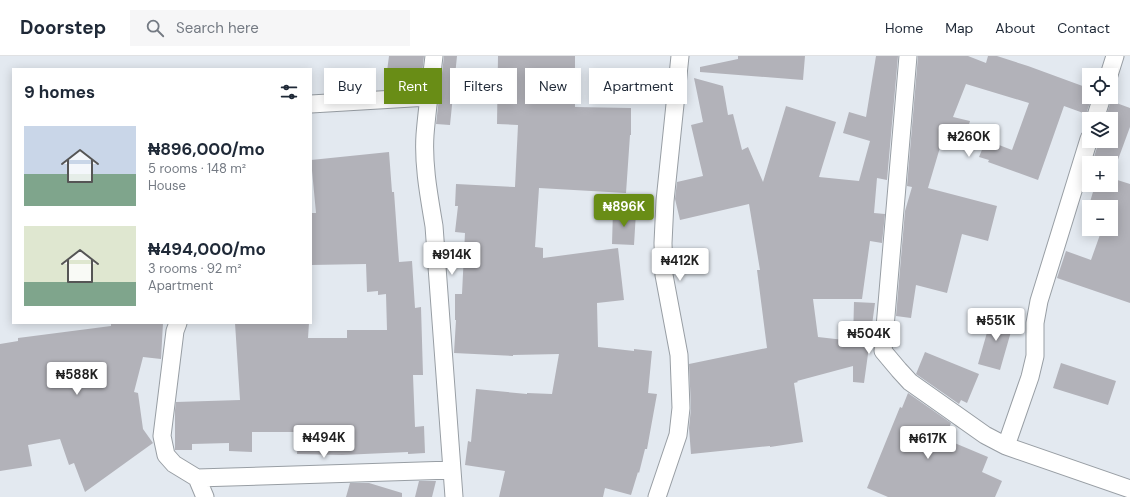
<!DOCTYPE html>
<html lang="en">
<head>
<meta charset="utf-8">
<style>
  :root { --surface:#fff; --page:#f6f6f7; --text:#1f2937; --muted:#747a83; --line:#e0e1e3; --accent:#698d16 }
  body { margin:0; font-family:"DM Sans",sans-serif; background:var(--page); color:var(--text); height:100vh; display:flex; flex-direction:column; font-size:15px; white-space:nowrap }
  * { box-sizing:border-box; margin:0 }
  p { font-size:13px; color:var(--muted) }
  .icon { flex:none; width:22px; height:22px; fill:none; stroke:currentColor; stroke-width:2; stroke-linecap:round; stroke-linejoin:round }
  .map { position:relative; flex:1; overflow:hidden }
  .drawer { position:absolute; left:12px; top:12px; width:300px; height:256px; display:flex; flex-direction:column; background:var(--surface); border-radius:0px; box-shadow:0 2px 10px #0003 }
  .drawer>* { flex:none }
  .top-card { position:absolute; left:324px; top:12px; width:380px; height:36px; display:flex; gap:8px }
  .controls { position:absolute; left:1082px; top:12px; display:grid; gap:8px }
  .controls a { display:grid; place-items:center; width:36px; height:36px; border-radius:0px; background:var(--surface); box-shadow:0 2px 10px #0003; font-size:20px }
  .price { position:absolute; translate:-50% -34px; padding:0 9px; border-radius:4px; background:#fff; color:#222; font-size:13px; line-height:26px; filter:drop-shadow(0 1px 2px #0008) }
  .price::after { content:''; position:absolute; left:50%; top:24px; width:12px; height:9px; margin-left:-6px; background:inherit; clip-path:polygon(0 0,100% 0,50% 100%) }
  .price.on { background:var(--accent); color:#fff }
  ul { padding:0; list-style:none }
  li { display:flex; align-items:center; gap:12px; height:100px; padding:0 12px }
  li span { display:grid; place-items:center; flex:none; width:112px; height:80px; border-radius:0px; color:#555 }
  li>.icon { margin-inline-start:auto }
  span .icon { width:48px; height:48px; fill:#fffc; stroke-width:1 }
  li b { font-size:17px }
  h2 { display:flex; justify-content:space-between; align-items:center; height:48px; padding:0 12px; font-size:17px }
  .tag { padding:0 14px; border-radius:0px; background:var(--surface); box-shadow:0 2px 10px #0003; font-size:14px; line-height:36px }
  .tag.on { background:var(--accent); color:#fff }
  header { display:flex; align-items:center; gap:24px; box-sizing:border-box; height:56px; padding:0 20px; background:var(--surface); border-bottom:1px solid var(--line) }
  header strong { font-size:19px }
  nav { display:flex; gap:22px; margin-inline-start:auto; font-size:14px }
  .search { width:280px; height:36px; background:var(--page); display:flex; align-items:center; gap:10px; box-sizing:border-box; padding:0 14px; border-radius:0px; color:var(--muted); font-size:15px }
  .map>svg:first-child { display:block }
</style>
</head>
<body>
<header>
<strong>Doorstep</strong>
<div class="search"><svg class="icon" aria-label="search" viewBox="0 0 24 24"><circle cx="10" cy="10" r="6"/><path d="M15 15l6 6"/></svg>Search here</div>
<nav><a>Home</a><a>Map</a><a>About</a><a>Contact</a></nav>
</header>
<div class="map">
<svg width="1130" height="441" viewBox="0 0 1130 441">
  <rect width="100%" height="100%" fill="#e3e9f0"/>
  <!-- building -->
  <path fill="#b2b2b9" d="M389 0H424L421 27 386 23Z
    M444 0H457L450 69 436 68Z
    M498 0H575V51L631 52V79H630L626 137 539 132 535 191 543 192V202L618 192 624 244 597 247 598 291 634 295V293L652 295 648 337 657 338 647 393H645L639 417 638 416 631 439 605 432 603 441H499L505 415 465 409 468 385 471 386 476 333 527 338V337L552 338 559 298 513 299V300L454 297 456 264H455V238H462L465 177 455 176 458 150H455L456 128 515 131 518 69 497 68Z
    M738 0H805L803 24 700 16V11L738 3Z
    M876 0H898L887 124 877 122 874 157 885 158 882 187 870 185 862 243H813L818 281 853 285 854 246 875 247 864 327 853 326V310L797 325 798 326 794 327 803 386 770 391V390L691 398 689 372 691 352 689 308 767 292 757 214H760L749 148 680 164 675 143 677 126 703 120 691 69 703 66 694 22 723 30 728 59 733 58 742 94 748 91 763 126 786 50 836 66 819 121 859 125 870 85 843 77 849 56 866 61Z
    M918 0H968L986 7 988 0H997L1028 10 1088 32 1087 36 1089 37V41H1092L1086 58 1064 50 1038 124 988 106 989 104 979 101 986 84 1012 94 1029 47 966 28 953 61 970 65 964 85 944 78 928 132 997 150 988 185 962 178 947 237 916 229 911 262 896 260 905 155 912 131 907 130Z
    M1111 45 1130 52V71L1116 109 1094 101 1099 85H1111V63H1105Z
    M389 96 392 136H394L399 206 412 205 415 252 421 251 423 319H413L415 371 424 370 425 397 408 398V396L342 399 297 398 298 376H252V396L229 395V387L192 388V394H175V354L176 346 240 344 235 267H309L308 282H347V274H387L386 238 378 239V235L367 236 366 208 311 209V157H316L311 104Z
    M1111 122 1130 128V247L1057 222 1066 195 1091 204 1102 173H1111V151H1089V164L1085 163 1095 129H1111Z
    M613 154 636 156 634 189 612 188Z
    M992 259 1014 265 1000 314 978 308Z
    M111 267H163L161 303 143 301 134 336 138 337 143 373 153 387 85 436 74 407 69 409 60 383 28 389 32 410 0 415V288L18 285V282L111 270Z
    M925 296 979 318 967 347 961 344 959 348 916 318Z
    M1061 307 1116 325 1108 349 1053 332Z
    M908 337 951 367 945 383 988 401 982 416 1002 425 995 441H888L867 432 900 351 902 352Z
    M419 425H436L432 441H415Z
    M350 427H369L402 437V441H346Z"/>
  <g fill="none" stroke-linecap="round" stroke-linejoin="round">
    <!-- minor casing -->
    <g stroke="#989ea4" stroke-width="19">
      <path id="minor" d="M434 0C431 26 427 53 425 79 423 109 429 140 434 170L454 441
        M908 0 883 295 899 314 910 326 985 379 1006 390 1130 433
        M1109 19 1115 0
        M311 48 429 41
        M1095 63 1102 41
        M178 267 175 275 162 380 166 399 174 408 197 422 205 441
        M1006 390 1030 321 1035 300V267L1039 245 1089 83
        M197 422 452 414
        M657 441 678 379 681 352 679 299 664 219 663 187 665 145 680 0"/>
    </g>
    <!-- minor -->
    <use href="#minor" stroke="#fff" stroke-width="17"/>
  </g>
</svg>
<div class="controls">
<a><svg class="icon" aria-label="locate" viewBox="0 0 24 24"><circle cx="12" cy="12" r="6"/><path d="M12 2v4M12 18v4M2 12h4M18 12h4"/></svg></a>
<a><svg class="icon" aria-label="layers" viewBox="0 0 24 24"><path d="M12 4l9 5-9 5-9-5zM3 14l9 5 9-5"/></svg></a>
<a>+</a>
<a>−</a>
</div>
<b class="price" style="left:969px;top:102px">₦260K</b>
<b class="price on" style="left:624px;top:172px">₦896K</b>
<b class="price" style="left:452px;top:220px">₦914K</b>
<b class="price" style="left:680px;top:226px">₦412K</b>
<b class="price" style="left:996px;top:286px">₦551K</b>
<b class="price" style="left:869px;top:299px">₦504K</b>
<b class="price" style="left:77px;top:340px">₦588K</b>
<b class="price" style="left:324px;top:403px">₦494K</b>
<b class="price" style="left:928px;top:404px">₦617K</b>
<div class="top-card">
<a class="tag">Buy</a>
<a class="tag on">Rent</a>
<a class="tag">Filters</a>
<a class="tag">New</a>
<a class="tag">Apartment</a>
</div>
<section class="drawer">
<h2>9 homes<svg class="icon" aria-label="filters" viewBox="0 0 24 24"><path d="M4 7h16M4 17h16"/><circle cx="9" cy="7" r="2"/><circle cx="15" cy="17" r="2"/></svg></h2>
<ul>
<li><span style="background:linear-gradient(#c9d6e8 60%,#7fa58c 0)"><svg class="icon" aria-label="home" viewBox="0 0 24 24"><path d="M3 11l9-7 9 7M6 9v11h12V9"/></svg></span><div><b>₦896,000/mo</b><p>5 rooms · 148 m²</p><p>House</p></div></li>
<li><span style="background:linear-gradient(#dfe7d0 70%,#7fa58c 0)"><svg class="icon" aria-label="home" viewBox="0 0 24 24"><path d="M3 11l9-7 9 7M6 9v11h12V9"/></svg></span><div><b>₦494,000/mo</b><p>3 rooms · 92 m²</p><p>Apartment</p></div></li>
</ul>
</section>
</div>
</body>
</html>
